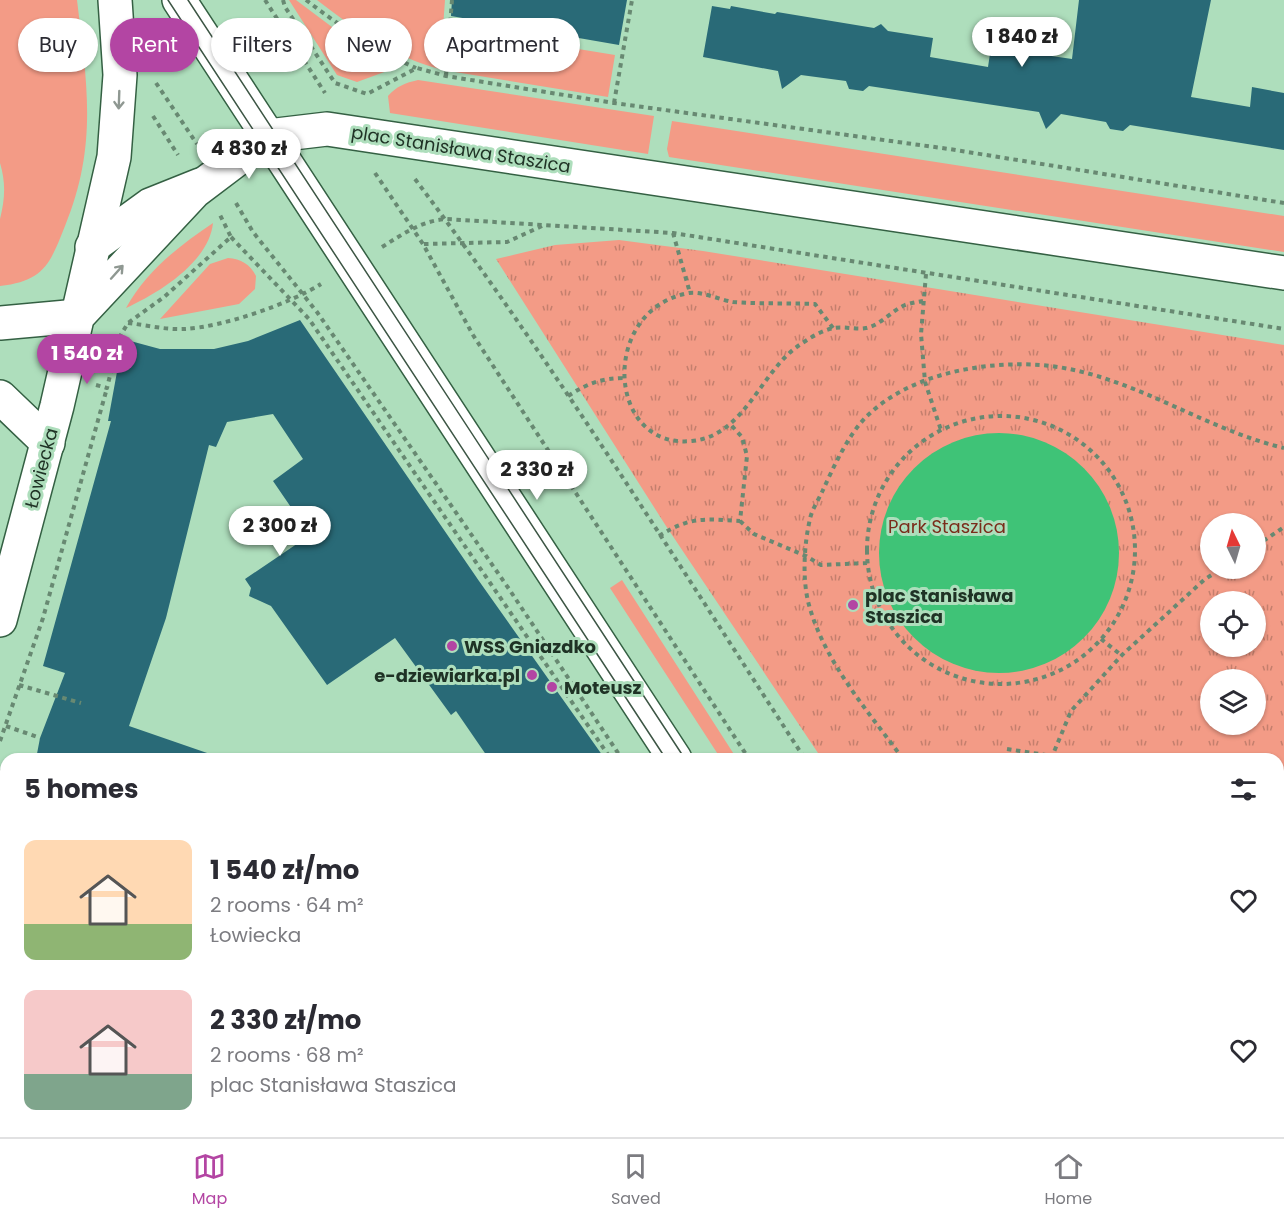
<!DOCTYPE html>
<html lang="en">
<head>
<meta charset="utf-8">
<style>
  :root { --surface:#fff; --page:#f2f2f3; --text:#2b2b33; --muted:#7c7c81; --line:#e1e1e2; --accent:#b345a3 }
  body { margin:0; font-family:Poppins,sans-serif; background:var(--page); color:var(--text); height:100vh; display:flex; flex-direction:column; font-size:22px; white-space:nowrap }
  * { box-sizing:border-box; margin:0 }
  p { font-size:20px; color:var(--muted) }
  .icon { flex:none; width:33px; height:33px; fill:none; stroke:currentColor; stroke-width:2; stroke-linecap:round; stroke-linejoin:round }
  .map { position:relative; flex:1; overflow:hidden }
  .panel { position:absolute; left:0px; top:753px; width:1284px; height:384px; display:flex; flex-direction:column; background:var(--surface); border-radius:18px 18px 0 0; box-shadow:0 2px 4px #0004 }
  .panel>* { flex:none }
  .hud { position:absolute; left:18px; top:18px; width:600px; height:54px; display:flex; gap:12px }
  .needle { width:39px; rotate:355deg }
  .tools { position:absolute; left:1200px; top:513px; display:grid; gap:12px }
  .tools a { display:grid; place-items:center; width:66px; height:66px; border-radius:50%; background:var(--surface); box-shadow:0 2px 4px #0004; font-size:30px }
  .price { position:absolute; translate:-50% -51px; padding:0 14px; border-radius:21px; background:#fff; color:#222; font-size:20px; line-height:39px; filter:drop-shadow(0 2px 3px #0008) }
  .price::after { content:''; position:absolute; left:50%; top:36px; width:18px; height:14px; margin-left:-9px; background:inherit; clip-path:polygon(0 0,100% 0,50% 100%) }
  .price.current { background:var(--accent); color:#fff }
  ul { padding:0; list-style:none }
  li { display:flex; align-items:center; gap:18px; height:150px; padding:0 24px }
  li span { display:grid; place-items:center; flex:none; width:168px; height:120px; border-radius:12px; color:#555 }
  li>.icon { margin-inline-start:auto }
  span .icon { width:72px; height:72px; fill:#fffc; stroke-width:1 }
  li b { font-size:26px }
  h2 { display:flex; justify-content:space-between; align-items:center; height:72px; padding:0 24px; font-size:26px }
  .pill { padding:0 21px; border-radius:27px; background:var(--surface); box-shadow:0 2px 4px #0004; font-size:21px; line-height:54px }
  .pill.current { background:var(--accent); color:#fff }
  .tabs { display:flex; justify-content:space-around; align-items:center; height:84px; border-top:2px solid var(--line); background:var(--surface); font-size:16px; color:var(--muted) }
  .tabs a { display:grid; justify-items:center; gap:3px }
  .tabs .current { color:var(--accent) }
  .map>svg:first-child { display:block }
</style>
</head>
<body>
<div class="map">
<svg width="1284" height="1137" viewBox="0 0 1284 1137">
  <defs>
    <pattern id="park-tufts" width="24" height="20" patternUnits="userSpaceOnUse" patternTransform="scale(1.5)"><rect width="24" height="20" fill="#f39b86"/><path d="M3 7l-1-3M5 7V3M7 7l1-3M15 17l-1-3M17 17v-4M19 17l1-3" fill="none" stroke="#c47f6d"/></pattern>
  </defs>
  <rect width="100%" height="100%" fill="#aedebc"/>
  <!-- green -->
  <path fill="#f39b86" d="M0 0H77C87 83 98 146 65 226 50 264 44 281 0 286 0 266 0 236 0 219 5 199 6 183 0 163Z
    M289 0H296L336 30 398 67 357 82 337 75Z
    M317 0H445L440 69C395 58 353 28 317 0Z
    M463 30 615 55 608 97 455 72Z
    M418 80 654 116 648 154 390 113 388 96C397 86 405 83 418 80Z
    M672 121 1284 216V252L669 157 667 149Z
    M213 223C209 262 159 293 126 308 147 270 178 247 213 223Z
    M228 258C241 259 250 264 256 276L255 289 239 304 160 319 210 264Z
    M622 580 737 759H721L610 588Z"/>
  <!-- park -->
  <path fill="url(#park-tufts)" fill-rule="evenodd" d="M619 240 703 251 1284 345V1137H1007L1004 1131H1278V759H822L666 526 496 259 555 245ZM1210 524H1256V568H1210ZM1210 602H1256V646H1210ZM1210 680H1256V724H1210Z"/>
  <!-- water -->
  <path fill="#3fc377" d="M879 553a120 120 0 1 1 240 0a120 120 0 1 1-240 0Z"/>
  <!-- building -->
  <path fill="#296a77" d="M452 0H627L619 45 451 16Z
    M1079 0H1211L1191 97 1250 107 1252 87 1284 93V150L1130 125 1123 131 1110 129 1106 122 1061 114 1046 129 1039 112 869 86 863 91 849 89 846 81 801 75 782 89 778 71 703 57 712 6 730 9 731 6 775 14 777 12 874 28 881 24 888 31 933 38 930 57 988 67 991 47 1072 59Z
    M300 320 479 581 605 759H489L456 711 451 715 395 638 327 685 271 606 249 596 251 588 245 579 310 535 273 481 303 459 273 414 227 422 216 447 209 445 166 618 129 726 210 754 209 759H36L40 738 65 673 43 666 111 421H108L123 339 160 349H214L248 341Z"/>
  <g fill="none" stroke-linecap="round" stroke-linejoin="round">
    <!-- minor casing -->
    <g stroke="#346043" stroke-width="36">
      <path id="minor" d="M92 247 150 205 200 185
        M0 323 78 316
        M0 397 48 443
        M675 759 268 136 327 129 1284 273
        M0 1086H6
        M541 1131 613 1137
        M868 1131 871 1137
        M806 1137 818 1131"/>
    </g>
    <!-- major casing -->
    <g stroke="#346043" stroke-width="36">
      <path id="major" d="M79 315 195 191 268 136 179 0
        M0 620 57 406 114 157 120 75 115 0"/>
    </g>
    <!-- path -->
    <path stroke="#688972" stroke-width="4" stroke-dasharray="4.5 4.5" stroke-linecap="butt" d="M265 0 325 93
      M283 0 285 7 335 83 367 94 417 68 446 76 614 103 949 149 1284 203
      M306 0C341 27 376 50 416 68
      M446 76 452 0
      M156 83 197 144
      M614 103 632 0
      M153 116 178 155
      M375 173 423 244 473 335 749 759
      M415 179C555 365 678 564 805 759
      M236 203 253 232 317 312 509 589 622 759
      M673 233 690 293
      M231 237 309 319 611 759
      M424 244 507 242 542 226
      M382 247C403 234 421 221 446 219L673 233 1284 329
      M926 274 921 334 925 382 941 430
      M128 323C146 325 166 330 184 329 223 327 289 304 321 284
      M833 328 815 304C788 303 761 304 733 302 720 300 702 291 689 293 599 309 606 450 692 441 744 436 760 373 798 346 808 339 822 330 834 328 844 326 856 330 866 328 881 325 891 311 905 305 911 303 917 302 923 301
      M96 385 107 388 119 338 128 323 164 297 231 237 220 215
      M568 396C588 383 602 378 625 378
      M867 550a134 134 0 1 1 268 0a134 134 0 1 1-268 0Z
      M740 521 754 534 806 556 821 565 867 563
      M659 536C691 516 704 519 740 521L747 456 742 437 731 425
      M1256 546 1284 527
      M1101 639 1121 655
      M19 685 81 703
      M6 726 40 738
      M0 741 43 618 107 388
      M1007 749 1052 756
      M903 759C868 711 825 663 809 605 802 580 804 544 810 519 812 509 819 499 823 490 834 466 848 435 867 416 910 374 982 361 1041 365 1128 372 1200 428 1284 448
      M1051 759 1071 711 1122 655 1204 580 1222 568
      M0 771 6 773
      M1278 847 1284 845
      M1278 1093 1284 1096
      M107 1131 190 1137
      M731 1131 732 1137
      M933 1131 936 1137
      M986 1131 988 1137
      M1096 1131 1098 1137"/>
    <!-- minor -->
    <use href="#minor" stroke="#fff" stroke-width="33"/>
    <!-- major -->
    <use href="#major" stroke="#fff" stroke-width="33"/>
    <!-- tram -->
    <path stroke="#3d5645" stroke-width="1.5" d="M168 0 666 759
      M188 0 685 759
      M858 1131 861 1137
      M876 1131 879 1137"/>
  </g>
  <!-- one-way arrows -->
  <defs><path id="oneway-shaft" d="M-6 0H5M1.5-3L5.5 0L1.5 3" fill="none" stroke-width="1.6" stroke-linecap="round" stroke-linejoin="round" transform="scale(1.5)"/></defs>
  <g stroke="#8f9892">
    <use href="#oneway-shaft" transform="translate(119 100) rotate(92)"/>
    <use href="#oneway-shaft" transform="translate(117 272) rotate(-48)"/>
  </g>
  <!-- markers -->
  <g fill="#b345a3" stroke="#aedebc" stroke-width="2">
    <circle cx="853" cy="605" r="6"/>
    <circle cx="452" cy="646" r="6"/>
    <circle cx="532" cy="675" r="6"/>
    <circle cx="552" cy="687" r="6"/>
  </g>
  <g text-anchor="middle" dominant-baseline="central" stroke-width="6" stroke-linejoin="round" paint-order="stroke">
    <!-- street labels -->
    <g font-size="18" fill="#1f3225" stroke="#aedebc">
      <text transform="translate(461 149) rotate(9)">plac Stanisława Staszica</text>
      <text transform="translate(41 468) rotate(-75)">Łowiecka</text>
    </g>
    <!-- park labels -->
    <g font-size="18" fill="#7a2c1b" stroke="#aedebc">
      <text x="947" y="526">Park Staszica</text>
    </g>
    <!-- poi labels -->
    <g font-size="18" font-weight="bold" fill="#1f3225" stroke="#aedebc" text-anchor="start">
      <text x="865" y="595">plac Stanisława<tspan x="865" dy="21">Staszica</tspan></text>
      <text x="464" y="646">WSS Gniazdko</text>
      <text x="520" y="675" text-anchor="end">e-dziewiarka.pl</text>
      <text x="564" y="687">Moteusz</text>
    </g>
  </g>
</svg>
<div class="tools">
<a><svg class="needle" viewBox="-14 -14 28 28"><path d="M0-13l5 13h-10z" fill="#e53935"/><path d="M0 13l5-13h-10z" fill="#7c7c81"/></svg></a>
<a><svg class="icon" aria-label="locate" viewBox="0 0 24 24"><circle cx="12" cy="12" r="6"/><path d="M12 2v4M12 18v4M2 12h4M18 12h4"/></svg></a>
<a><svg class="icon" aria-label="layers" viewBox="0 0 24 24"><path d="M12 4l9 5-9 5-9-5zM3 14l9 5 9-5"/></svg></a>
</div>
<b class="price" style="left:1022px;top:68px">1 840 zł</b>
<b class="price" style="left:249px;top:180px">4 830 zł</b>
<b class="price current" style="left:87px;top:385px">1 540 zł</b>
<b class="price" style="left:537px;top:501px">2 330 zł</b>
<b class="price" style="left:280px;top:557px">2 300 zł</b>
<div class="hud">
<a class="pill">Buy</a>
<a class="pill current">Rent</a>
<a class="pill">Filters</a>
<a class="pill">New</a>
<a class="pill">Apartment</a>
</div>
<section class="panel">
<h2>5 homes<svg class="icon" aria-label="filters" viewBox="0 0 24 24"><path d="M4 7h16M4 17h16"/><circle cx="9" cy="7" r="2"/><circle cx="15" cy="17" r="2"/></svg></h2>
<ul>
<li><span style="background:linear-gradient(#ffd9b3 70%,#8fb573 0)"><svg class="icon" aria-label="home" viewBox="0 0 24 24"><path d="M3 11l9-7 9 7M6 9v11h12V9"/></svg></span><div><b>1 540 zł/mo</b><p>2 rooms · 64 m²</p><p>Łowiecka</p></div><svg class="icon" aria-label="heart" viewBox="0 0 24 24"><path d="M12 20l-8-8c-3-5 5-10 8-4 3-6 11-1 8 4z"/></svg></li>
<li><span style="background:linear-gradient(#f6c9c9 70%,#7fa58c 0)"><svg class="icon" aria-label="home" viewBox="0 0 24 24"><path d="M3 11l9-7 9 7M6 9v11h12V9"/></svg></span><div><b>2 330 zł/mo</b><p>2 rooms · 68 m²</p><p>plac Stanisława Staszica</p></div><svg class="icon" aria-label="heart" viewBox="0 0 24 24"><path d="M12 20l-8-8c-3-5 5-10 8-4 3-6 11-1 8 4z"/></svg></li>
</ul>
</section>
</div>
<nav class="tabs">
<a class="current"><svg class="icon" aria-label="map" viewBox="0 0 24 24"><path d="M3 6l6-2 6 2 6-2v14l-6 2-6-2-6 2zM9 4v14M15 6v14"/></svg>Map</a>
<a><svg class="icon" aria-label="saved" viewBox="0 0 24 24"><path d="M7 4h10v16l-5-4-5 4z"/></svg>Saved</a>
<a><svg class="icon" aria-label="home" viewBox="0 0 24 24"><path d="M3 11l9-7 9 7M6 9v11h12V9"/></svg>Home</a>
</nav>
</body>
</html>
